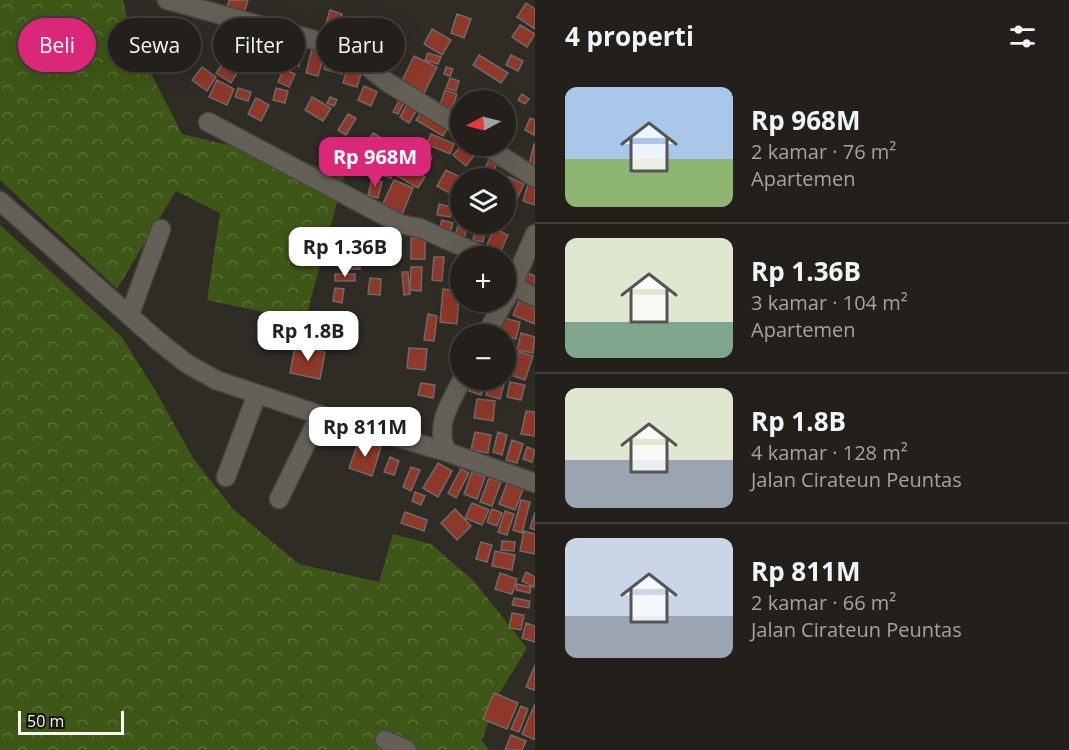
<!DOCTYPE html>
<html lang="id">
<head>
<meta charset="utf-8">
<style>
  :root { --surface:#23201c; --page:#2f2d29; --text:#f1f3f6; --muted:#a3a3a3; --line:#403e3b; --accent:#db2777 }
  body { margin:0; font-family:"Open Sans",sans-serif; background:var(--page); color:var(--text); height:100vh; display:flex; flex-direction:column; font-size:22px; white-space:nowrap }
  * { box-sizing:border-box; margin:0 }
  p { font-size:20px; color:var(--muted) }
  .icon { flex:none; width:33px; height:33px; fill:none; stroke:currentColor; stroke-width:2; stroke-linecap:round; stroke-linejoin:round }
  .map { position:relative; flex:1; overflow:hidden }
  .sheet { display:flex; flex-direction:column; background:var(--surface); width:534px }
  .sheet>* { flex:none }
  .banner { position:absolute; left:18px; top:18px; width:426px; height:54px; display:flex; gap:12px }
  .needle { width:39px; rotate:263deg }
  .buttons { position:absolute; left:450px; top:90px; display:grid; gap:12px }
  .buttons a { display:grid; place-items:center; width:66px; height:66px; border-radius:50%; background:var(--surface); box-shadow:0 6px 24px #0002,0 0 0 2px var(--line); font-size:30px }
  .scale { position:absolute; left:18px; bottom:15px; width:106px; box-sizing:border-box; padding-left:6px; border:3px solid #f7f5f0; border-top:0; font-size:16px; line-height:21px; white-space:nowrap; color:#f7f5f0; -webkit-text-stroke:4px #161411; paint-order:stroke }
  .price { position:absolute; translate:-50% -51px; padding:0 14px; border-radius:12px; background:#fff; color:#222; font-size:20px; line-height:39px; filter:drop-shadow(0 2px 3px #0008) }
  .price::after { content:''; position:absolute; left:50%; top:36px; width:18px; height:14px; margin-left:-9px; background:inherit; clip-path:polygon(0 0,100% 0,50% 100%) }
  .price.active { background:var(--accent); color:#fff }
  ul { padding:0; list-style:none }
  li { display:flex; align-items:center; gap:18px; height:150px; padding:0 30px }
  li+li { border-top:2px solid var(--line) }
  li span { display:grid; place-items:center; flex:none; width:168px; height:120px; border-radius:12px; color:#555 }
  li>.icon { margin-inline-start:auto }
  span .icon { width:72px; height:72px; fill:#fffc; stroke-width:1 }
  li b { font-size:26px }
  h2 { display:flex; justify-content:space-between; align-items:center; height:72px; padding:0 30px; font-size:26px }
  .tag { padding:0 21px; border-radius:27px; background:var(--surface); box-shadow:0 6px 24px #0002,0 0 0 2px var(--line); font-size:21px; line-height:54px }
  .tag.active { background:var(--accent); color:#fff }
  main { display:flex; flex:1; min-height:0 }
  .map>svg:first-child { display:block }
</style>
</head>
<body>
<main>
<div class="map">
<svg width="535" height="750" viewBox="0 0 535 750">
  <defs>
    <pattern id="forest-crowns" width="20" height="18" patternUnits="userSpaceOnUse" patternTransform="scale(1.5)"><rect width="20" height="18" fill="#3e5716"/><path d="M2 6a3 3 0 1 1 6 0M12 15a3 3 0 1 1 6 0" fill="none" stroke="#5b7038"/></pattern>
  </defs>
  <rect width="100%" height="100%" fill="#2f2b25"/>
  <!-- forest -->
  <path fill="url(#forest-crowns)" d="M0 0H123L131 34 182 134 345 173 305 321 207 300 220 213 176 191 117 289 0 180Z
    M0 225 121 336 155 390 193 458 233 509 299 564 379 582 393 534 431 544 473 580 527 648 499 694 482 740 489 750H0Z"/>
  <!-- building -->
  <path fill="#8d3829" stroke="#736966" stroke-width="1.5" d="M229 0H248L244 13 227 8Z
    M526 3 535 9V29L517 17Z
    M330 10 342 14 335 38 323 34Z
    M457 14 471 19 464 38 451 33Z
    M345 21 355 25 347 42 338 38Z
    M380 21 389 24 384 40 375 37Z
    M520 25 535 34 527 47 512 37Z
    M432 29 451 40 442 55 424 44Z
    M251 31 259 33 254 52 246 50Z
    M289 40 304 44 299 66 284 62Z
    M263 45 277 51 270 67 256 61Z
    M312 49 325 52 318 76 306 73Z
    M428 53 441 57 438 64 425 60Z
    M383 55 393 61 387 71 377 65Z
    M479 55 508 73 501 83 473 65Z
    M511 55 523 61 518 71 506 65Z
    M414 56 437 67 424 93 402 81Z
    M327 58 345 64 342 74 324 69Z
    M223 63 237 73 231 83 216 73Z
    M349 63 363 67 357 87 343 83Z
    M202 67 216 77 207 91 192 80Z
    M446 67 453 69 450 76 444 74Z
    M284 69 295 74 289 87 278 82Z
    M450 78 459 81 456 91 446 88Z
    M217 80 234 89 227 105 209 97Z
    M364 86 377 92 371 106 358 100Z
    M238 88 251 92 248 101 235 97Z
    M276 88 288 91 285 103 273 100Z
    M445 90 457 94 452 109 440 105Z
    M522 94 529 99 525 104 518 100Z
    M312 97 331 108 323 121 305 110Z
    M330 97 337 100 334 106 327 103Z
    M401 97 406 99 398 114 393 112Z
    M256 98 269 105 261 121 248 114Z
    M408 102 418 108 409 123 400 117Z
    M425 106 451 122 443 136 416 120Z
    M348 114 356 118 346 135 338 130Z
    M530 118 535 120 534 135 525 130Z
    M373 133 398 148 389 163 364 148Z
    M431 134 454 144 450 154 427 144Z
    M534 144H535V166L529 164Z
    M461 146 481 147 466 166 453 155Z
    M420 152 432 157 426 172 415 168Z
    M490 158 498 162 491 176 483 172Z
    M376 161 395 167 391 178 372 172Z
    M401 162 425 177 418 188 394 174Z
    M446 170 460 177 451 194 437 186Z
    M496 171 524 184 514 205 506 202V178H493Z
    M372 179 382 182 378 198 368 195Z
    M394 180 413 188 401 217 381 208Z
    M529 181 535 183V205L523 201Z
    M439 204 452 207 450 217 437 215Z
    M460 219V224H468L464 239 455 236Z
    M442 220 453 223 450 233 439 230Z
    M476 224 486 226 483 242 473 240Z
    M494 228 508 235 500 253 486 247Z
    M411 238H425V259H411Z
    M351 252H360V269H351Z
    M434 257H444L442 281 432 280Z
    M456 258 460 260V281L449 277Z
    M411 267H422L421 291 410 290Z
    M402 272H408L410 294 404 295Z
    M528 273 535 276V296L521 289Z
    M335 274H355V281H335Z
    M370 278 381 279 380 295 368 294Z
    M335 288 344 289 342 303 333 301Z
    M443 289 459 291 457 324 440 322Z
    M521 296 535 302V324L513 315Z
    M428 314 437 316 434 341 424 340Z
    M503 318 520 322 516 339 499 334Z
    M521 333 535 337 533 353 517 350Z
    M506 344 514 347 509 359 506 358Z
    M295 346 325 352 320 379 290 373Z
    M409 348 427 349 425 370 407 368Z
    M519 352 533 356 525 380 511 375Z
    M473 380 486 382 481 395 469 391Z
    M490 380H505L500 399 486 395Z
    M510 382 525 385 521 400 507 397Z
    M421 383 435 385 433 398 418 395Z
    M477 399 495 401 493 421 474 418Z
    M526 411 535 412V436L521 434Z
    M475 432 491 435 488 453 471 450Z
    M498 432 507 435 502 455 493 452Z
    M359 440 381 447 372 476 349 468Z
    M512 440 523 444 517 463 506 460Z
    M527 447 535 450 532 462 523 459Z
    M390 457 399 461 394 475 384 472Z
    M438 463 452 471 438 497 423 488Z
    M411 467 420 470 411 491 403 487Z
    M461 469 469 473 456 498 448 493Z
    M472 472 485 477 477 499 464 494Z
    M489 478 501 482 492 506 480 502Z
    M507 483 523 489 515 510 499 504Z
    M415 492 425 496 421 505 412 501Z
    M521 500 530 502 522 533 513 530Z
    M472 503 489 510 482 525 465 518Z
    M455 509 471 526 457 540 441 523Z
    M492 509 502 513 497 526 487 522Z
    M505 511 514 514 507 535 498 532Z
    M405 512 427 520 424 531 401 523Z
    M535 512V530L530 528Z
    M524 531 535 534V554L520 551Z
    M502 541 515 542 514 551 501 550Z
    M481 542 492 545 487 562 476 559Z
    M495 551 515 555 512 570 492 566Z
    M526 572 535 577 534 587 522 581Z
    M500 573 517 579 512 594 495 589Z
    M517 584 531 587 530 593 516 590Z
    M514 598 530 601 529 608 512 605Z
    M512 613 524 615 521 630 509 628Z
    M526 623 535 626V642L522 638Z
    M535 665V688L534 690 526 687Z
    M494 693 518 703 507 729 483 719Z
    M535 704V740L522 734Z
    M521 706 528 709 519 732 511 729Z
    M511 735 526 741 522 750H505Z"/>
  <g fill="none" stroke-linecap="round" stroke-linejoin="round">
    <!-- minor casing -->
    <g stroke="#484640" stroke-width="21">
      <path id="minor" d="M167 0 329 44 362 62 387 82 460 127
        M208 122 400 224 420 228 484 256
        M486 146 535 178
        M0 201 157 340 186 363 216 380 320 415 447 452 535 483
        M513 286 535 297
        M506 300 535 234
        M130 314 161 229
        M486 334 504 302
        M447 452C434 426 450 403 462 380
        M226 477 257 394
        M279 499 320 415
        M385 740 407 750"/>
    </g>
    <!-- minor -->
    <use href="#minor" stroke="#646058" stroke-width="18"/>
  </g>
</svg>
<div class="buttons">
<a><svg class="needle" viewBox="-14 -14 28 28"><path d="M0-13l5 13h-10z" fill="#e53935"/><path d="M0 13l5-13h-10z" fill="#a3a3a3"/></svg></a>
<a><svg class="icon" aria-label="layers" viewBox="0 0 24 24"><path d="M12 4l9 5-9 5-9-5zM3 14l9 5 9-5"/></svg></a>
<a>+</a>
<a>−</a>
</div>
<div class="scale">50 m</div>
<b class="price active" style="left:375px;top:188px">Rp 968M</b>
<b class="price" style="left:345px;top:278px">Rp 1.36B</b>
<b class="price" style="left:308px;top:362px">Rp 1.8B</b>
<b class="price" style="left:365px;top:458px">Rp 811M</b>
<div class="banner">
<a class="tag active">Beli</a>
<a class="tag">Sewa</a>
<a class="tag">Filter</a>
<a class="tag">Baru</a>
</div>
</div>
<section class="sheet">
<h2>4 properti<svg class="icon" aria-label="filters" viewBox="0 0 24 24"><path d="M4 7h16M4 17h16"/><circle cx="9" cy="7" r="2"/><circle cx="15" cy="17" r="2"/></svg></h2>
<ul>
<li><span style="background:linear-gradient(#a9c7e8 60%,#8fb573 0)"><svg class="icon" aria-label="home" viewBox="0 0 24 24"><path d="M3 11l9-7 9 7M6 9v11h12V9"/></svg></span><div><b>Rp 968M</b><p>2 kamar · 76 m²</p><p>Apartemen</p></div></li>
<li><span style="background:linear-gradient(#dfe7d0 70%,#7fa58c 0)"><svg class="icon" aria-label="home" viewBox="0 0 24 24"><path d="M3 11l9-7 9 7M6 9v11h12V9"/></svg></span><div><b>Rp 1.36B</b><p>3 kamar · 104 m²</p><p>Apartemen</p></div></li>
<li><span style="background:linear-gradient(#dfe7d0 60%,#9aa5b1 0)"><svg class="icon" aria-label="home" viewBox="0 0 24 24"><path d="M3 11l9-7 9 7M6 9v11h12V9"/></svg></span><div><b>Rp 1.8B</b><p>4 kamar · 128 m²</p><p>Jalan Cirateun Peuntas</p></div></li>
<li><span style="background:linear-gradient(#c9d6e8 65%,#9aa5b1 0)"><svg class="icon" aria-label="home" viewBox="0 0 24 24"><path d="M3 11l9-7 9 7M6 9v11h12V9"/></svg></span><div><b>Rp 811M</b><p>2 kamar · 66 m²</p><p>Jalan Cirateun Peuntas</p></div></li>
</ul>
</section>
</main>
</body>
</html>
